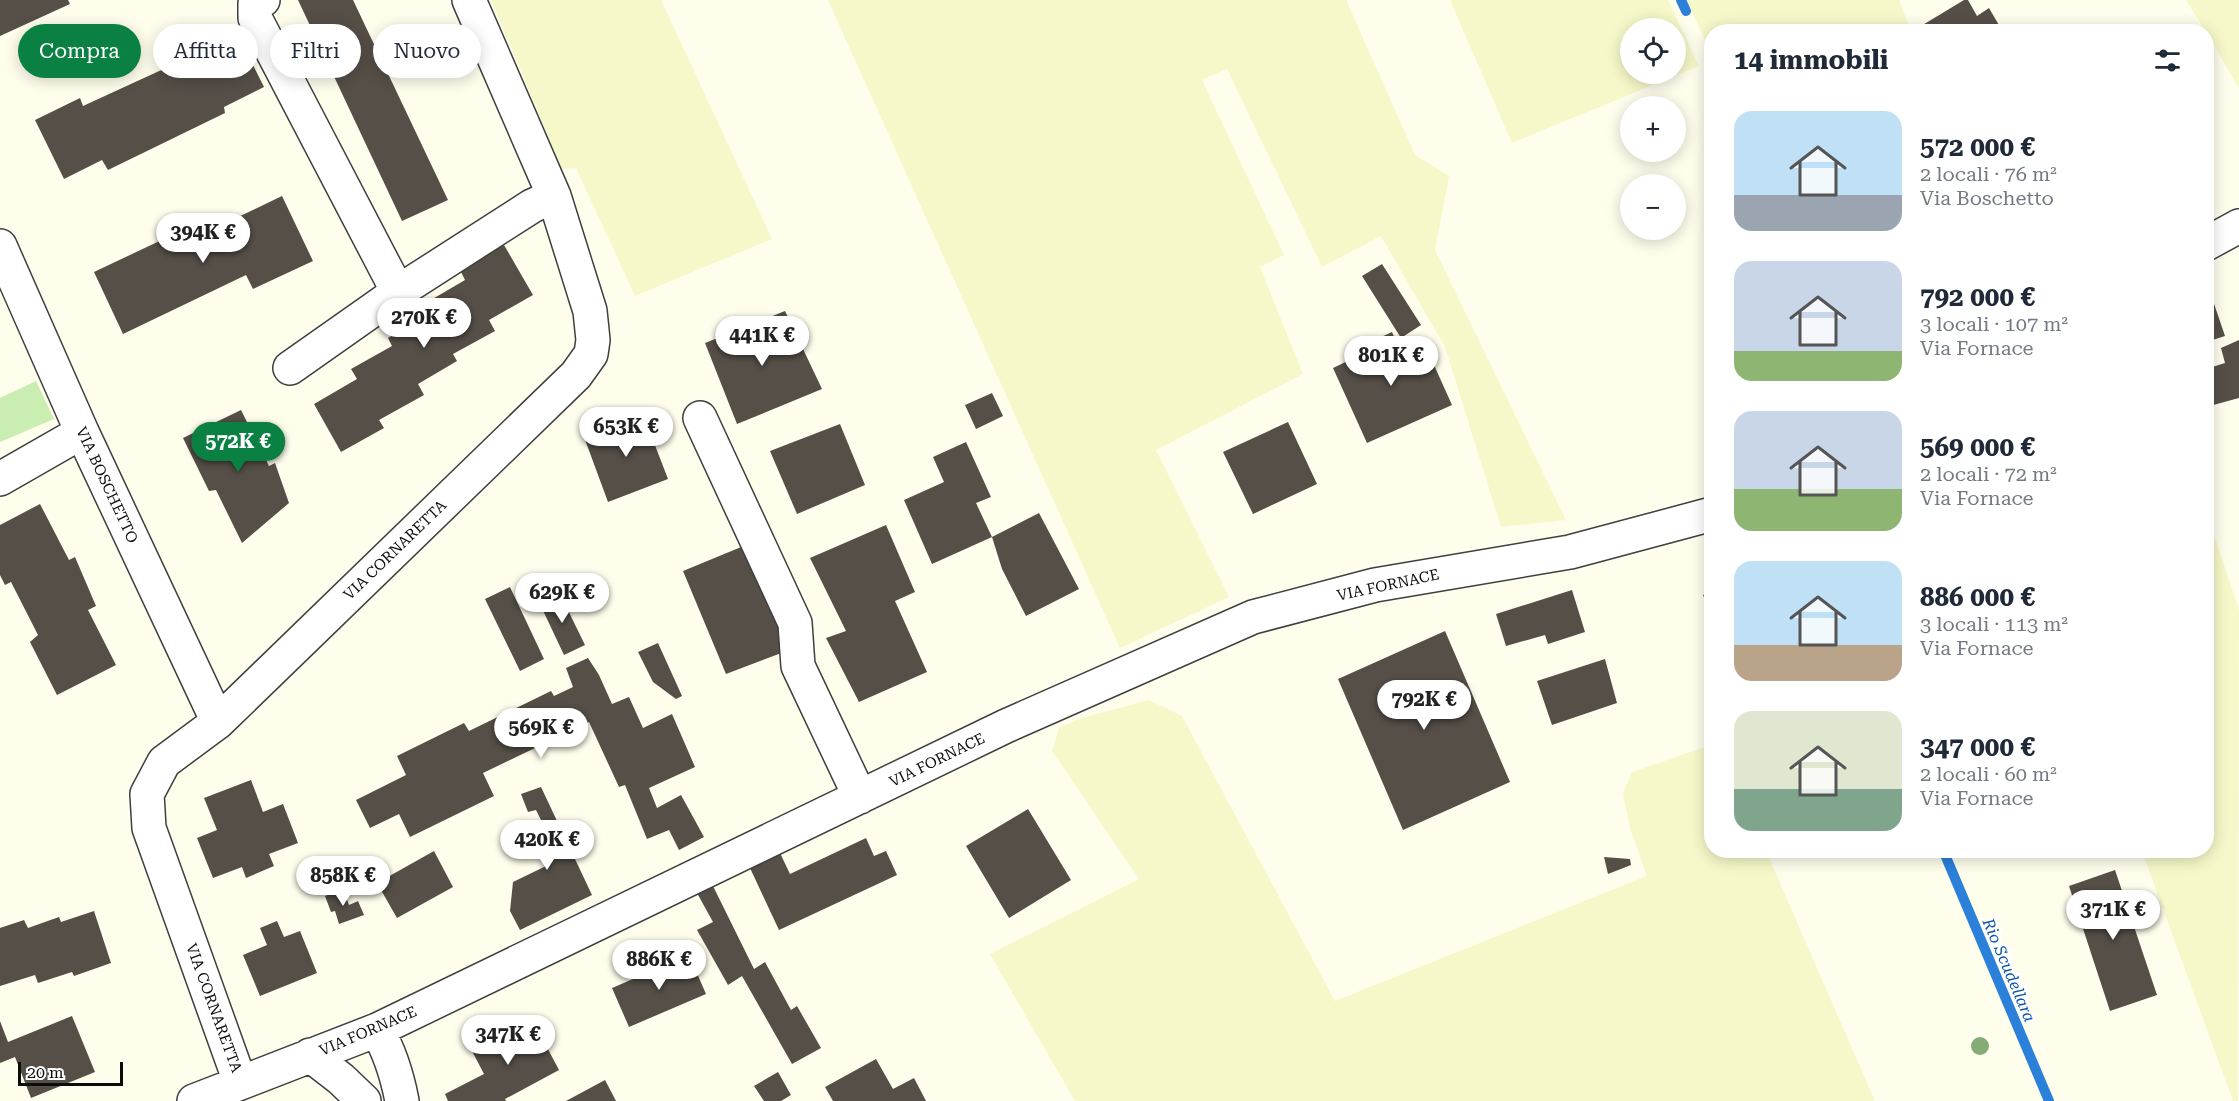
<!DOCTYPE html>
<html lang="it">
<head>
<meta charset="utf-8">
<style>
  :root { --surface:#fff; --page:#f2f2f3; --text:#1f2937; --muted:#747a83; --accent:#0b8043 }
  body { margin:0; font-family:"Roboto Serif",serif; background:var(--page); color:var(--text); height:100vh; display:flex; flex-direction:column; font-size:22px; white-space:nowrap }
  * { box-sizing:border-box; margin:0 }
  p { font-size:20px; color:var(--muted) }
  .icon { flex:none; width:33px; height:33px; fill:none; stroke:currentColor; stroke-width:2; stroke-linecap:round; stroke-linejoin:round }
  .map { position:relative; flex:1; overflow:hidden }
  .side { position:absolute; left:1704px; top:24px; width:510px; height:834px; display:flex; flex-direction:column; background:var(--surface); border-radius:24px; box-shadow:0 3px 15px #0003 }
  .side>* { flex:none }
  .top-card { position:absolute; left:18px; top:24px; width:570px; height:54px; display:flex; gap:12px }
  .fabs { position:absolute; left:1620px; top:18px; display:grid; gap:12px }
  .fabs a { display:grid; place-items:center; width:66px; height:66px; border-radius:50%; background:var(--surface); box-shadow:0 3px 15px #0003; font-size:30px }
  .scale { position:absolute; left:18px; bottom:15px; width:105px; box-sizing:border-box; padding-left:6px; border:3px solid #0c0c0c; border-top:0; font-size:16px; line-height:21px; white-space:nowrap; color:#0c0c0c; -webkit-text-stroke:4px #fff; paint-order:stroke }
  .price { position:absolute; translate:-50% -51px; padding:0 14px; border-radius:21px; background:#fff; color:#222; font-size:20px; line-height:39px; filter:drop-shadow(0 2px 3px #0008) }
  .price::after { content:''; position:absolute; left:50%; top:36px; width:18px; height:14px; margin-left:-9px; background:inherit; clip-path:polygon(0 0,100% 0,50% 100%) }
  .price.active { background:var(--accent); color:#fff }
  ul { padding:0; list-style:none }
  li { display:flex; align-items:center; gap:18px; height:150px; padding:0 30px }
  li span { display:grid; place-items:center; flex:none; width:168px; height:120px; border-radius:18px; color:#555 }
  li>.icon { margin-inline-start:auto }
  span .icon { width:72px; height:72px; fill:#fffc; stroke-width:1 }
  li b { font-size:26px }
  h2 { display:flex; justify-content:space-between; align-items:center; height:72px; padding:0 30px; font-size:26px }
  .tag { padding:0 21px; border-radius:27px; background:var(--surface); box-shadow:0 3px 15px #0003; font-size:21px; line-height:54px }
  .tag.active { background:var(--accent); color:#fff }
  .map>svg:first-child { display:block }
</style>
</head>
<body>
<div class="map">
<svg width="2239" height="1101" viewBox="0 0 2239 1101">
  <rect width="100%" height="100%" fill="#fffdec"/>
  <!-- farmland -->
  <path fill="#f7f8c9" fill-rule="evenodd" d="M491 0H661L772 239 635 296 576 168 562 169Z
    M828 0H1346L1415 155 1449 176 1435 250 1566 520 1501 527 1445 347 1381 236 1322 267 1227 69 1202 80 1284 255 1260 267 1303 374 1156 450 1229 597 1120 648Z
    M1450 0H1668L1699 66 1512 143ZM1630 28H1676V74H1630Z
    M1687 0H1899L1911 31 1712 32 1711 53Z
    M2186 0H2239V88L2206 32Z
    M2207 514 2239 610 2238 1101H2233L2142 851 2206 850Z
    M1149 700 1182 716 1335 1001 1647 876 1630 828 1623 793 1632 772 1711 745 1712 850 1766 851 1875 1101H1075L990 954 1139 879 1052 751 1059 728 1078 719Z"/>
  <!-- green -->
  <path fill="#caedb1" d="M36 381 54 419 0 442V398Z"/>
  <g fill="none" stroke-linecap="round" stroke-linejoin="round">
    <!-- stream -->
    <path stroke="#2b80da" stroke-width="10" d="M1681 0 1686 11
      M1943 850 2049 1101"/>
  </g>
  <!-- building -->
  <path fill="#564f48" d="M0 0H68L70 4 0 36Z
    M298 0H353L448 200 402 221Z
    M1964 0H1968L1977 16 1989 8 2003 32H1925L1921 26Z
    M234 27 264 87 224 107 225 113 108 170 102 160 64 179 35 120 80 98 83 106 194 55 190 48Z
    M282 196 313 261 253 289 246 275 123 334 94 272 187 228 192 239Z
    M504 245 533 295 489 320 495 331 453 354 457 361 418 384 424 395 379 420 384 428 341 452 314 404 357 379 351 369 392 346 388 338 430 314 424 304 465 280 460 270Z
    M1382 264 1421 325 1401 338 1362 276Z
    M2209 289 2225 336 2206 342V290Z
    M785 311 822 389 737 424 705 343Z
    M1392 332 1402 355 1425 345 1452 405 1367 443 1333 368 1354 358 1351 351Z
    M2239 340V398L2206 407V369L2225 363 2221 348Z
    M992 393 1003 416 976 429 965 405Z
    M241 410 269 466 275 463 289 503 242 543 216 490 209 491 183 438Z
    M643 414 668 479 608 502 584 437Z
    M1288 422 1317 484 1253 514 1223 452Z
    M840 424 865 485 797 514 770 451Z
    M966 442 991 497 976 503 992 537 932 564 904 500 944 482 933 457Z
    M40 504 69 560 75 557 96 606 88 610 116 665 57 695 30 642 38 635 11 582 5 585 0 575V525Z
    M1039 513 1079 589 1026 616 1002 569 992 537Z
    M886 525 915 592 895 601 927 672 859 702 826 638 846 631 810 558Z
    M746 545 792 649 726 674 683 571Z
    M510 587 544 659 520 671 485 599Z
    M1572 590 1585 632 1548 644 1545 635 1506 646 1496 614Z
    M559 592 585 645 564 655 539 602Z
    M1712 592V615H1711L1703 595Z
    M1445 631 1510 782 1403 830 1338 679Z
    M658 643 682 696 676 699 653 682 638 652Z
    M588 658 599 675 612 704 629 697 643 728 672 714 695 767 649 788 657 808 681 795 704 837 679 850 669 830 647 839 625 785 619 787 589 722 483 773 494 796 410 837 399 814 370 828 356 800 406 775 397 756 464 723 469 731 551 691 554 696 573 687 566 668Z
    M1605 659 1617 703 1552 725 1537 681Z
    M251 780 263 812 283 804 298 843 269 854 274 866 246 878 242 867 213 878 197 838 217 830 204 798Z
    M541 787 592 895 520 930 510 911 513 882 546 866 530 833 544 826 536 810 528 812 521 794Z
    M1028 809 1071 880 1009 918 966 846Z
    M866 838 874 856 886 851 897 875 779 930 750 868 780 853 790 874Z
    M434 851 453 887 397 918 377 883Z
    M1604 857 1630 859 1631 865 1608 874Z
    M2115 870 2157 995 2110 1011 2069 886Z
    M712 884 754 969 765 962 791 1010 797 1006 821 1048 792 1064 742 976 728 985 697 930 713 922 697 893Z
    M343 889 349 905 358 901 364 915 339 924 335 911 331 912 325 896Z
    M94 911 111 963 74 976 72 972 38 983 35 975 0 986V928L24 920 28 928 59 917 61 922Z
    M277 921 284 937 300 931 317 973 260 996 243 955 267 945 260 928Z
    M689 955 706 994 629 1027 612 988Z
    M72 1016 95 1072 31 1098 15 1057 0 1063V1021L8 1042Z
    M532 1019 559 1070 505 1099 506 1101H448L445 1094 484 1074 472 1051Z
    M876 1059 893 1089 914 1078 926 1101H833L825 1087Z
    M778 1072 791 1095 781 1101H764L754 1086Z
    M605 1080 616 1101H566Z"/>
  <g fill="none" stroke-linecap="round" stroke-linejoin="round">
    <!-- minor casing -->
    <g stroke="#3f3f3f" stroke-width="36">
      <path id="minor" d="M263 0 255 4V18L398 292
        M2206 244 2239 226
        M0 246 82 432 218 722
        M290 368 398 292 532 206 554 196
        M700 418 795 623 798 666 860 797
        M0 479 82 432
        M377 1030C390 1052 397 1075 402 1101
        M310 1055 341 1079 364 1101
        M240 1082 149 828 147 794 164 762 218 722 576 375 591 354 593 340 590 311 554 196 469 0
        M194 1101 377 1030 1006 726 1253 617 1375 585 1570 552 1712 514"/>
    </g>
    <!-- minor -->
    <use href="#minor" stroke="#fff" stroke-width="33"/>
  </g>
  <!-- trees -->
  <circle fill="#84ac77" cx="1980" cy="1046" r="9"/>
  <g text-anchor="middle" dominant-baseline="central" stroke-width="6" stroke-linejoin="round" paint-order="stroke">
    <!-- street labels -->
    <g font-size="15" fill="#0c0c0c" stroke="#fff">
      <text transform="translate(107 485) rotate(65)">VIA BOSCHETTO</text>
      <text transform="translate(395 550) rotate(-44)">VIA CORNARETTA</text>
      <text transform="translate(1388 585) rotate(-12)">VIA FORNACE</text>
      <text transform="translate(937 760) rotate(-26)">VIA FORNACE</text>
      <text transform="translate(214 1008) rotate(70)">VIA CORNARETTA</text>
      <text transform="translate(368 1031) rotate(-23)">VIA FORNACE</text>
    </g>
    <!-- water labels -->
    <g font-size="16" font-style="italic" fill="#0a52aa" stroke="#fff">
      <text transform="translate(2009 970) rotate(67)">Rio Scudellara</text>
    </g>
  </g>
</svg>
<div class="fabs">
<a><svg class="icon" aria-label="locate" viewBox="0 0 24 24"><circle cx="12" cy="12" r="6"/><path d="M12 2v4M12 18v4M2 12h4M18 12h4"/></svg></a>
<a>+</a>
<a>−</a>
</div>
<div class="scale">20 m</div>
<b class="price" style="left:203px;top:264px">394K €</b>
<b class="price" style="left:424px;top:349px">270K €</b>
<b class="price" style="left:762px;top:367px">441K €</b>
<b class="price" style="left:1391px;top:387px">801K €</b>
<b class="price" style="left:626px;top:458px">653K €</b>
<b class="price active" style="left:238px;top:473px">572K €</b>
<b class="price" style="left:562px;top:624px">629K €</b>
<b class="price" style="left:1424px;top:731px">792K €</b>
<b class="price" style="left:541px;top:759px">569K €</b>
<b class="price" style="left:547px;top:871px">420K €</b>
<b class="price" style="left:343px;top:907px">858K €</b>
<b class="price" style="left:2113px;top:941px">371K €</b>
<b class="price" style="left:659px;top:991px">886K €</b>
<b class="price" style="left:508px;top:1066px">347K €</b>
<div class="top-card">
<a class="tag active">Compra</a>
<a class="tag">Affitta</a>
<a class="tag">Filtri</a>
<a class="tag">Nuovo</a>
</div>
<section class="side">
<h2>14 immobili<svg class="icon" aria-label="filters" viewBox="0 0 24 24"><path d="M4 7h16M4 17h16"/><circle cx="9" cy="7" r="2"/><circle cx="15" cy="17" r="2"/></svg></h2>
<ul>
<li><span style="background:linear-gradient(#bfe0f5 70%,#9aa5b1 0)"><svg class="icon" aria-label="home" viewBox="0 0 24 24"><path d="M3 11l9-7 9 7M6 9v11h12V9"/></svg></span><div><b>572 000 €</b><p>2 locali · 76 m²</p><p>Via Boschetto</p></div></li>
<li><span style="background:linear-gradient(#c9d6e8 75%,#8fb573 0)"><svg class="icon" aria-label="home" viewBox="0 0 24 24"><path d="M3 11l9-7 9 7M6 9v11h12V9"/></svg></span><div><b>792 000 €</b><p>3 locali · 107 m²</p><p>Via Fornace</p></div></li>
<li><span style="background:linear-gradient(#c9d6e8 65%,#8fb573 0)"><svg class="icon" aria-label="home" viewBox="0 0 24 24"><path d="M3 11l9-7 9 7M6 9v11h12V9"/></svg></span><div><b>569 000 €</b><p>2 locali · 72 m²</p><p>Via Fornace</p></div></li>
<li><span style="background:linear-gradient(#bfe0f5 70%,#b9a48a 0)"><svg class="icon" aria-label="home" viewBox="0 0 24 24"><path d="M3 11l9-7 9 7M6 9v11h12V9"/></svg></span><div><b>886 000 €</b><p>3 locali · 113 m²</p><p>Via Fornace</p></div></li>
<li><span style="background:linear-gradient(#dfe7d0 65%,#7fa58c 0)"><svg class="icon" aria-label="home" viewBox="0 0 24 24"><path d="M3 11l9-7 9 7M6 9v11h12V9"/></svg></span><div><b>347 000 €</b><p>2 locali · 60 m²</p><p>Via Fornace</p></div></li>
</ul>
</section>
</div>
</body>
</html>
